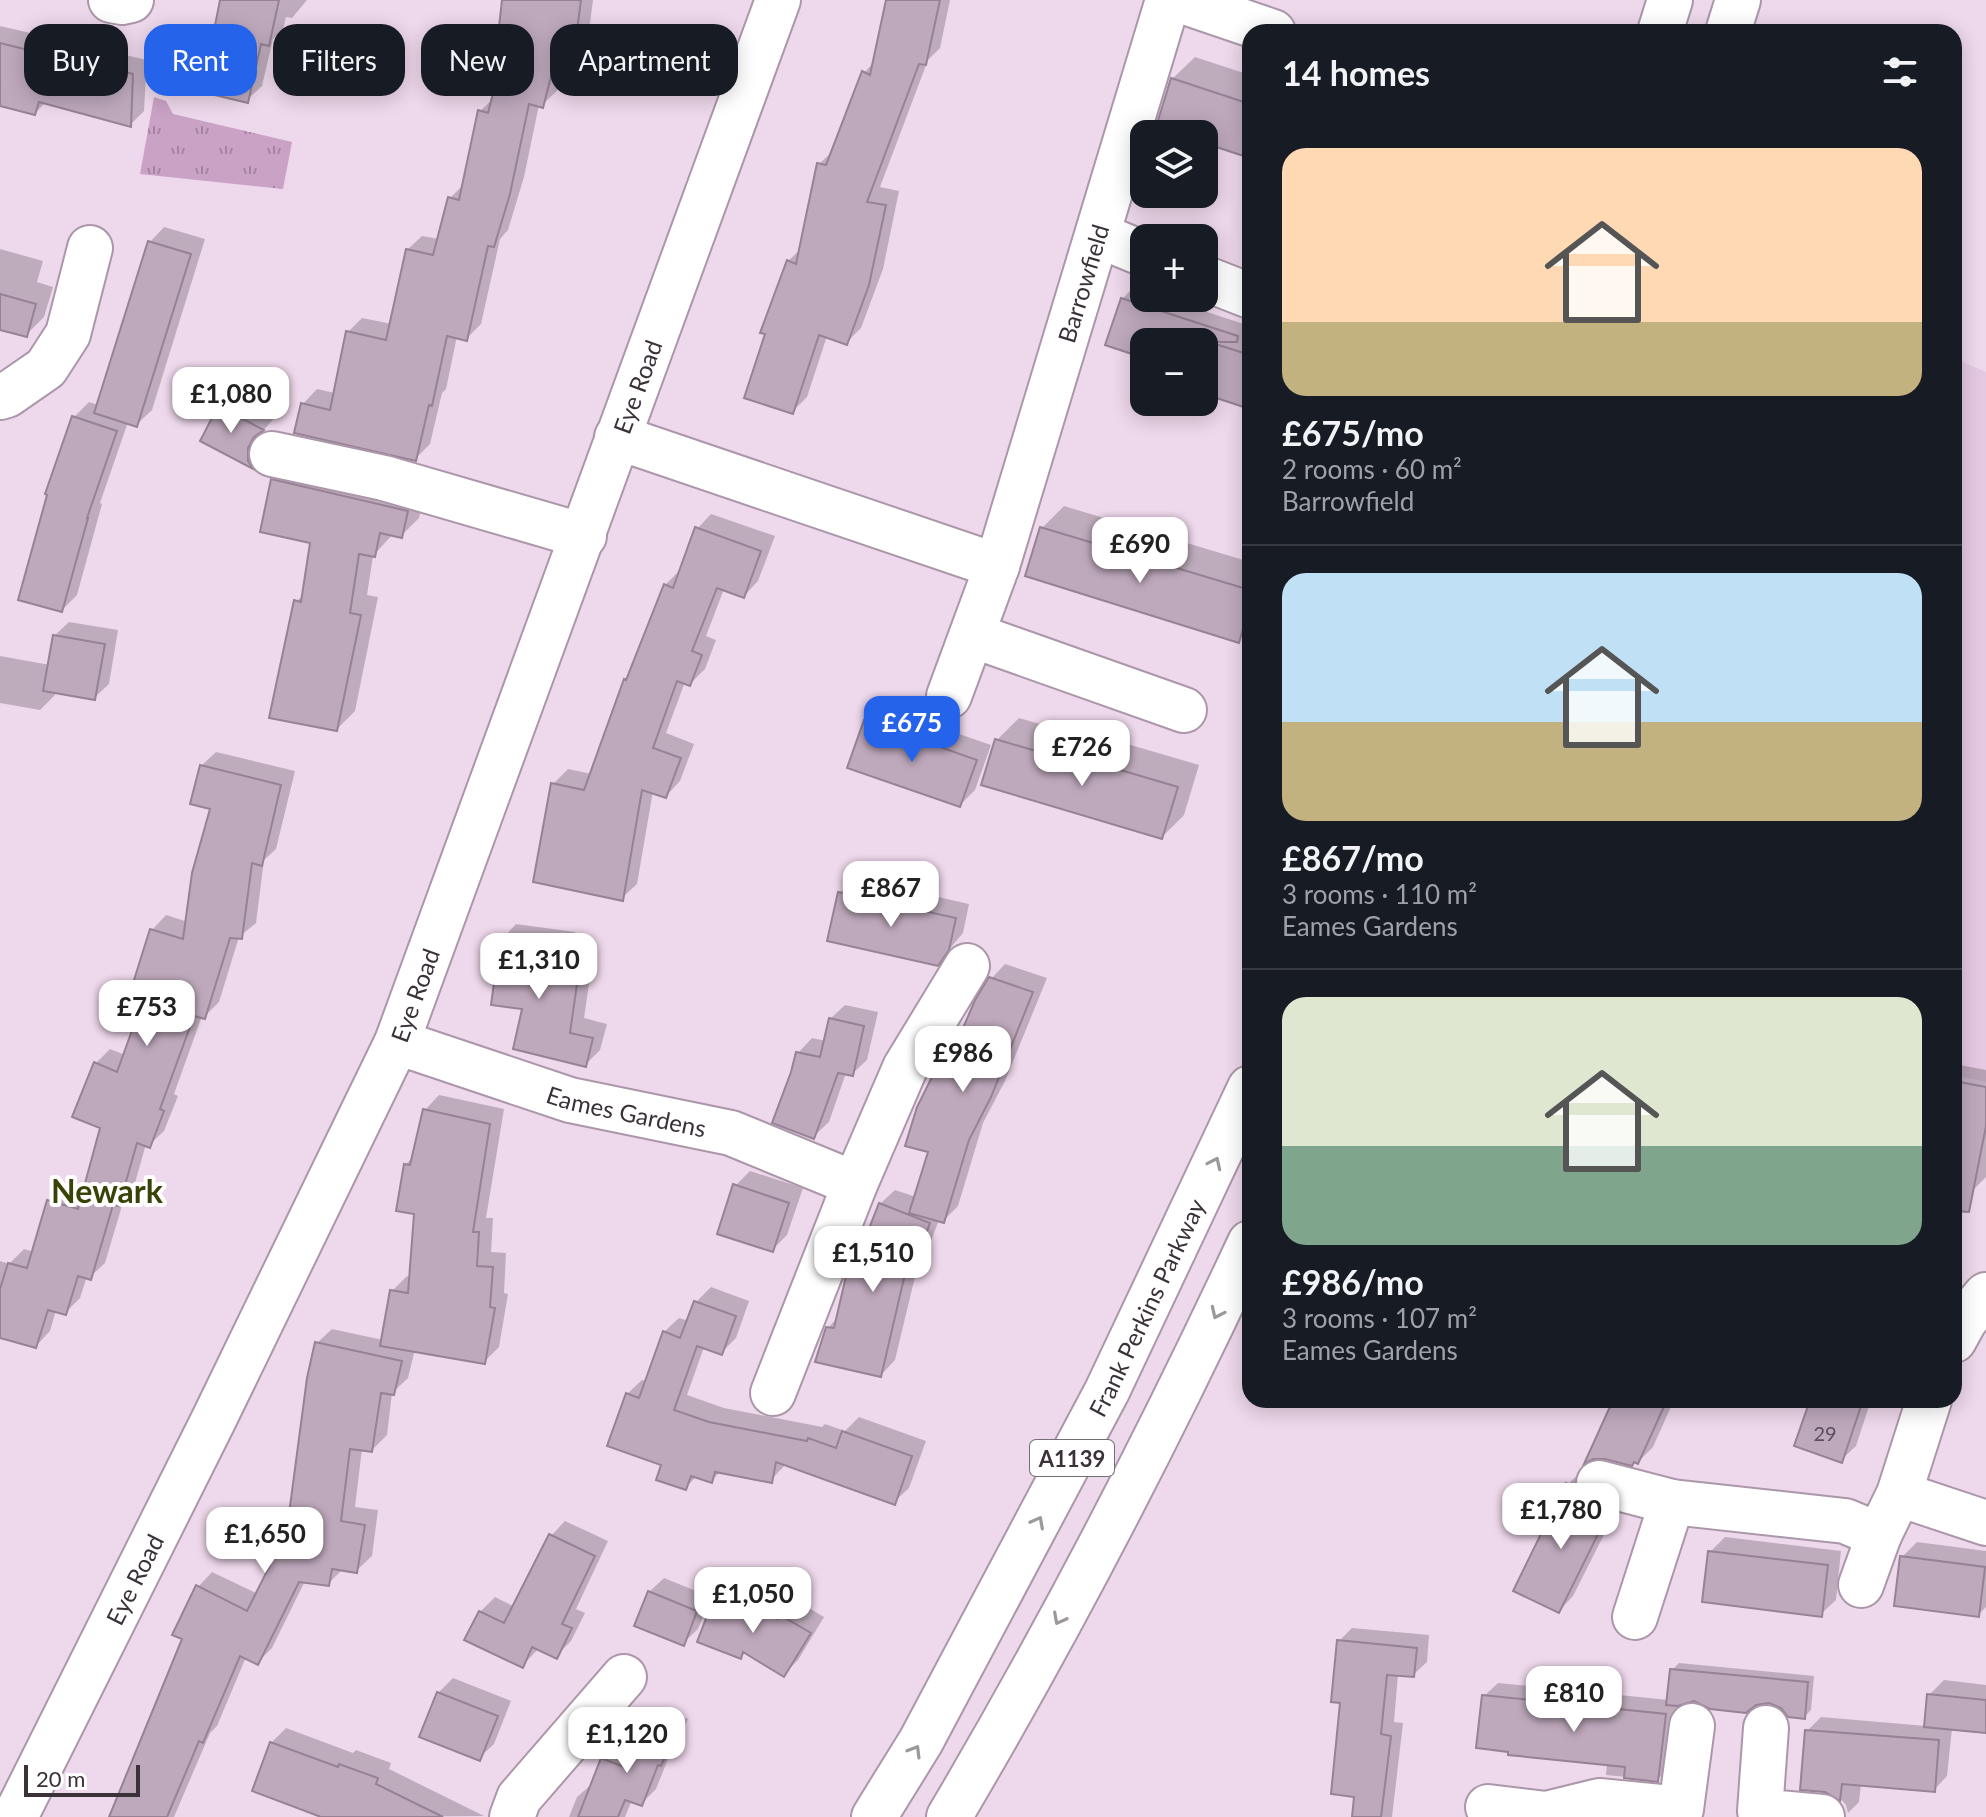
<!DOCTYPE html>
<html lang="en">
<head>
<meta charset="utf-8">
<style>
  :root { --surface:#171b24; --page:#20242c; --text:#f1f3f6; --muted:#9ea1a6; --line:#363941; --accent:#2563eb }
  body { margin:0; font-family:Lato,sans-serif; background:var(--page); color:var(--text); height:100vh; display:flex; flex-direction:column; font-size:30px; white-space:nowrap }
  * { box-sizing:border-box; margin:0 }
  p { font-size:26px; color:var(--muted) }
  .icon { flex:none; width:44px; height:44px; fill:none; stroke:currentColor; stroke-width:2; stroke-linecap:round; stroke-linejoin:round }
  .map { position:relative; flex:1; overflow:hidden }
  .sheet { position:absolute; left:1242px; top:24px; width:720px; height:1384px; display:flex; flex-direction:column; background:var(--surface); border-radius:24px; box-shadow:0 4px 20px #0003 }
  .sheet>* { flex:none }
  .hud { position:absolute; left:24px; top:24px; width:760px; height:72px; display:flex; gap:16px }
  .buttons { position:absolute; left:1130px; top:120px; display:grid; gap:16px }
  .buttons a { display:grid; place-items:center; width:88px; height:88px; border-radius:16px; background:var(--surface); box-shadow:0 4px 20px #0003; font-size:40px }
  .scale { position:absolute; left:24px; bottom:20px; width:116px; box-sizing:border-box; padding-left:8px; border:4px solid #3a3139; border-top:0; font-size:22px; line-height:28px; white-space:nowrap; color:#3a3139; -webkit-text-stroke:6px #fff; paint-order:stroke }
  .price { position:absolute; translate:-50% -68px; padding:0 18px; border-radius:16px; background:#fff; color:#222; font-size:26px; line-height:52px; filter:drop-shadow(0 2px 4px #0008) }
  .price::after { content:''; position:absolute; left:50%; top:48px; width:24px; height:18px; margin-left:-12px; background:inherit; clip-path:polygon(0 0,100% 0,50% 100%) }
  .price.active { background:var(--accent); color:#fff }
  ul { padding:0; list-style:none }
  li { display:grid; align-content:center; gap:16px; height:424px; padding:0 40px }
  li+li { border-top:2px solid var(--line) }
  li span { display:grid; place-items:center; height:248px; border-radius:24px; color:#555 }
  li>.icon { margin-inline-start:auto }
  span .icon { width:144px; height:144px; fill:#fffc; stroke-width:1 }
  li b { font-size:34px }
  h2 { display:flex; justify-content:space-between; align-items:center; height:96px; padding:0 40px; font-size:34px }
  .pill { padding:0 28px; border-radius:24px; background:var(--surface); box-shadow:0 4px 20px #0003; font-size:28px; line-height:72px }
  .pill.active { background:var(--accent); color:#fff }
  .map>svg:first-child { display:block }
</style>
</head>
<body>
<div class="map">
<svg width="1986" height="1817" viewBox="0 0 1986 1817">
  <defs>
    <pattern id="park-tufts" width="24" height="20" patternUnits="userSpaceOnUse" patternTransform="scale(2)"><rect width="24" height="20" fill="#c9a2c5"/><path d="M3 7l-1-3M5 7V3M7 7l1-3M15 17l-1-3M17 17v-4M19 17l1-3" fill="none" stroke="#a485a1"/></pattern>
  </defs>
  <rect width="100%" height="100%" fill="#eed8eb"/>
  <!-- built -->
  <path fill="#e5c9e2" d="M1954 358 1986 372V1082L1954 1075Z"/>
  <!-- park -->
  <path fill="url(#park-tufts)" d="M154 97 166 101 173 114 292 142 283 189 140 174Z"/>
  <!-- shadow -->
  <path fill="#0003" d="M222 0H307L292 18 286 17 283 29 273 39 262 86 247 100 209 52 213 48Z
    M504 0H593L588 38 573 53 567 52 557 91 542 105H539L524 177 508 230 500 239 481 324 467 338 457 336 446 389 442 393 430 444 415 459 303 404 317 389 335 393 348 332 362 318 392 324 407 250 422 236 439 239 450 198 465 183 480 111 494 98 508 44Z
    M888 0H950L940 48 928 60 880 187 899 191 883 269 861 328 846 343 827 336 807 397 792 412 788 261 802 248 819 164 834 150 864 73 875 61Z
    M0 26 147 60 144 111 130 125 46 102 35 113 0 104Z
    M1195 57 1250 75V156L1204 141V134H1184L1172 79Z
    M164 227 205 239 152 410 137 424 128 422 100 503 102 504 77 595 62 610 50 494 47 493 74 417 89 402 99 405 150 242Z
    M0 249 43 261 37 282 53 287 44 317 26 335 0 327Z
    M1144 277V298H1212L1207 312 1250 326V407L1204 392V342H1144V356L1122 299Z
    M234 393 277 415 262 432V446L266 452 252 466 202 441 219 408Z
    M291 462 425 493 419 518 401 536 393 534 373 556 367 595 378 597 355 711 337 729 296 602 305 593 312 541 273 480Z
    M1064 506 1250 562V628L1238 640 1042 528Z
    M711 514 775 536 758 581 744 596 724 589 706 636 716 640 705 669 690 684 685 682 666 733 694 744 680 781 666 796 653 791 637 884 622 898 553 784 568 769 592 774 625 680 629 677 665 585 680 570 697 529Z
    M69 622 118 630 109 684 94 698 55 691V695L40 710 0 703V656L50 665 54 636Z
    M881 707 991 745 975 790 960 805 866 721Z
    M1019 718 1120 747 1124 743 1199 765 1184 815 1162 837 997 740Z
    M216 752 295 771 276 849 264 860 256 923 239 937 219 1002 204 1017 202 1016 174 1094 178 1096 164 1131 149 1145 146 1144 133 1190 124 1199 105 1263 90 1277 87 1276 80 1298 65 1313 56 1310 50 1331 36 1346 0 1336V1261L9 1264 24 1249 34 1252 49 1201 63 1186 84 1193 103 1127 96 1063 110 1049 125 1055 146 999 152 930 166 915 188 922 213 808 201 766Z
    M855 878 969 904 963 933 937 964 840 893Z
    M516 924 575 932 570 967 591 970 584 1018 607 1024 600 1050 585 1065 525 1008 502 939Z
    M1005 964 1047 978 1005 1081 983 1123 958 1206 943 1221 939 1220 929 1246 920 1256 895 1360 881 1375 828 1328 838 1317 850 1272 857 1264 880 1204 895 1190 916 1197 930 1151 944 1058 959 1043 991 979Z
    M845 1005 878 1012 867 1060 852 1074 846 1073 829 1122 814 1136 798 1053 812 1038 826 1041 830 1019Z
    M1960 1065 1986 1070V1177L1972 1191 1954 1188V1071Z
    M439 1095 504 1109 486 1218H493L491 1252 506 1253 504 1293 508 1294 499 1347 484 1362 415 1349 408 1378 392 1393 387 1435 372 1450 362 1449 355 1507 378 1510 372 1556 357 1570 344 1568 328 1584 305 1581 272 1648 257 1663 246 1657 217 1726 210 1733 174 1817H111L184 1638 198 1587 212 1572 258 1594 272 1566 284 1514 292 1506 317 1343 332 1329 383 1340 392 1291 407 1276 411 1277 416 1212 405 1165 414 1156 425 1110Z
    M750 1171 803 1188 787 1235 772 1250 735 1186Z
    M711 1287 749 1301 736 1338 721 1353 704 1347 687 1395 724 1408 822 1427 825 1424 845 1431 859 1417 926 1441 909 1488 894 1502 786 1464 771 1480 721 1471 711 1481 697 1476 685 1488 664 1464 627 1394 642 1380 647 1381 664 1332 679 1318 689 1321 696 1302Z
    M1615 1400H1674L1653 1447 1638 1462Z
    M1812 1400H1871L1856 1446 1841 1460Z
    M1583 1470 1623 1497 1573 1596 1559 1611 1568 1484Z
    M565 1521 608 1541 576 1609 585 1613 571 1641 556 1656 539 1648 522 1666 480 1612 495 1597 515 1607 551 1536Z
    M1725 1537 1841 1551 1836 1600 1821 1614 1710 1552Z
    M1917 1542 1986 1551V1607L1978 1615 1902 1557Z
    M664 1578 711 1597 698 1629 683 1643 649 1592Z
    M732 1581 793 1604 797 1601 824 1617 798 1660 784 1674 745 1651 741 1656 700 1641 717 1596Z
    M1352 1628 1429 1635 1427 1662 1413 1675 1398 1674 1394 1722 1403 1723 1392 1817H1354L1357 1795 1343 1701 1339 1641Z
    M1679 1663 1814 1676 1811 1710 1804 1717 1769 1701 1695 1699 1678 1704 1671 1766 1657 1780 1606 1775 1607 1763 1484 1696 1498 1683 1669 1700 1672 1670Z
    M453 1678 511 1701 494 1744 479 1758 438 1693Z
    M1944 1680 1986 1685V1731L1952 1728 1947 1776 1934 1790 1861 1784 1859 1802 1848 1813 1846 1805 1837 1795 1807 1731 1821 1717 1926 1726 1929 1695Z
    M660 1707 688 1719 675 1749 670 1754 656 1789 641 1804 632 1800 625 1817H569L577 1797 593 1783 602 1759 617 1744 633 1750 646 1722Z
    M286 1728 353 1753 356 1750 391 1763 389 1769 484 1816 323 1817 271 1743Z"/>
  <!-- building -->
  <path fill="#bea9bc" stroke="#968294" stroke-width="2" d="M220 0H279L269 46 261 44 248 103 198 91 207 51H210Z
    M502 0H581L574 55 557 53 543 108 529 104 510 194 494 247 488 246 467 341 447 336 432 406 429 405 416 461 294 433 301 403 330 410 346 331 386 340 406 249 433 255 448 197 459 200 478 110 488 113 505 46 497 45Z
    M886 0H940L926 65 919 64 867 202 886 205 869 285 847 345 819 335 793 414 744 398 765 334 760 333 787 260 796 264 817 163 826 165 862 71 870 75Z
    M0 43 72 61 73 58 133 74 131 127 39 102 35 115 0 106Z
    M1171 78 1250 104V158L1204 143V134H1178L1156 127Z
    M148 241 191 254 137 427 94 413Z
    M0 294 36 304 27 337 0 330Z
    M1121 298 1238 336 1237 342H1209L1250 355V409L1204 394V342H1144V358L1105 345Z
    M218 406 264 430 254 437 248 448V461L253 469 200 441Z
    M72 416 117 431 87 518H88L62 612 18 600 47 495 45 494Z
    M271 479 408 511 402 538 380 533 375 557 359 554 350 613 361 615 337 731 269 718 294 600 301 602 310 543 260 532Z
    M695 527 761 551 744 598 717 588 692 651 702 655 690 686 677 681 653 748 681 758 666 798 642 790 623 901 533 882 551 783 584 790 624 679 626 680 664 584 673 588Z
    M1040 527 1250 590V605L1239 643 1025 576Z
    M53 635 105 644 95 700 43 691Z
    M864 720 977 760 960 807 847 768Z
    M995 739 1098 769 1100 764 1178 787 1162 839 981 785Z
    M200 765 281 785 262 866 252 863 242 939 230 938 205 1019 194 1016 160 1109 164 1111 150 1148 137 1143 119 1206 113 1205 91 1280 78 1276 66 1315 48 1310 36 1348 0 1338V1289L8 1263 27 1268 47 1200 78 1209 100 1128 72 1117 94 1062 117 1072 143 1000 129 996 150 929 183 939 192 873 210 809 190 804Z
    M838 892 956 918 949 950 938 966 827 941Z
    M500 938 561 946 556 981 577 984 570 1033 593 1038 586 1067 513 1049 522 1009 491 1005Z
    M989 977 1033 992 991 1097 969 1140 944 1223 909 1213 928 1152 905 1146 917 1107 942 1057 949 1061 975 1000Z
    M829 1018 864 1026 853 1076 838 1073 814 1139 772 1123 791 1072 796 1052 820 1057Z
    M1954 1081 1986 1087V1126L1969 1212 1954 1211Z
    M423 1109 490 1124 473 1232H479L477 1266 493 1267 490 1307 495 1308 485 1364 380 1346 390 1290 408 1293 414 1214 396 1211 404 1164 410 1165Z
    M733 1184 789 1203 773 1252 717 1234Z
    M879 1203 930 1223 915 1263 908 1261 881 1377 815 1362 826 1327 834 1328 846 1276 848 1271 852 1272Z
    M694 1301 736 1316 722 1355 697 1346 674 1410 709 1422 807 1441 808 1438 836 1448 842 1431 912 1456 895 1505 776 1462 772 1483 715 1472 712 1483 691 1476 686 1490 656 1480 661 1465 607 1446 626 1393 639 1398 663 1331 680 1338Z
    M315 1342 402 1361 394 1395 381 1393 372 1452 350 1449 341 1521 365 1525 357 1573 332 1569 329 1586 299 1582 258 1665 240 1656 203 1743 199 1741 167 1817H109L182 1639 172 1635 196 1585 247 1611 270 1565 273 1542 278 1543 282 1513 289 1514 307 1378Z
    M1613 1400H1667L1638 1464 1634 1462 1632 1466 1605 1459H1593L1584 1464Z
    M1810 1400H1863L1842 1463 1794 1446Z
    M1566 1483 1573 1487 1575 1484V1490L1582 1501 1609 1512 1559 1613 1513 1591Z
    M549 1534 595 1556 562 1624 572 1628 557 1659 532 1647 523 1668 464 1640 479 1611 504 1623Z
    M1708 1551 1828 1565 1822 1617 1702 1602Z
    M1900 1556 1985 1567 1979 1617 1894 1606Z
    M648 1591 697 1611 684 1646 634 1626Z
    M715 1595 778 1619 780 1615 811 1633 784 1677 743 1652 741 1659 697 1642Z
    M1337 1640 1417 1648 1414 1677 1387 1675 1381 1734 1391 1736 1381 1817H1352L1354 1797 1331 1794 1340 1703 1331 1702Z
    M1670 1669 1808 1682 1805 1719 1788 1717 1781 1708 1769 1703 1756 1705 1746 1713 1710 1709 1694 1701 1678 1706 1666 1705Z
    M437 1692 498 1716 480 1761 419 1737Z
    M1927 1694 1986 1700V1733L1924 1727Z
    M1482 1695 1666 1714 1658 1782 1624 1778 1625 1767 1508 1755V1752L1476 1748Z
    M644 1721 675 1734 661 1766 658 1765 642 1806 625 1800 618 1817H578L601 1758 624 1767Z
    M1805 1730 1939 1740 1935 1792 1842 1784 1840 1801 1825 1792 1800 1790Z
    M270 1742 338 1767 339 1764 378 1778 376 1784 443 1817H321L252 1791Z"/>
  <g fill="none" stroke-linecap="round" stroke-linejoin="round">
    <!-- minor casing -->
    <g stroke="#ab97a9" stroke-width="48">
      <g id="minor">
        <path d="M111 0 122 2 131 0"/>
        <path d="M1179 0 1273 32"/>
        <path d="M1098 235 1144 254"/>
        <path d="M1204 278 1250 296"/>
        <path d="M0 397 7 395 46 368 68 334 90 248"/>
        <path d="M617 437 997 566"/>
        <path d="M272 454 384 478 584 536"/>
        <path d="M972 635 1184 710"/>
        <path id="s1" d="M949 696 997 566 1168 0"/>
        <path id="s2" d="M397 1042 570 1100 731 1133 855 1184"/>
        <path d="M1954 1340 1965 1320 1986 1295"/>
        <path d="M773 1393 855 1184 905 1068 967 966"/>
        <path d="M1599 1483 1672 1502 1845 1521 1879 1535 1861 1585"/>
        <path d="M1899 1494 1986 1523"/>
        <path d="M1879 1535 1899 1494 1929 1400"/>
        <path d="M1635 1617 1672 1502"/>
        <path d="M1766 1728 1760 1811 1822 1817"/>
        <path d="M1488 1807 1546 1814V1817"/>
        <path d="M1546 1814 1599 1801 1681 1809 1692 1726"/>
        <path id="s3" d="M15 1817 213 1421 397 1042 778 0"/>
        <path d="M512 1817 519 1798 624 1677"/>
      </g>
    </g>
    <!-- highway casing -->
    <g stroke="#ab97a9" stroke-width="48">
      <g id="highway">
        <path d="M1660 32 1670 0"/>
        <path d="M1728 32 1738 0"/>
        <path id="s4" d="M874 1817 921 1741 1107 1391 1250 1088"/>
        <path d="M949 1817C1059 1631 1159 1438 1250 1243"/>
      </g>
    </g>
    <!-- minor -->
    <use href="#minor" stroke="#fff" stroke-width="44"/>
    <!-- highway -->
    <use href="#highway" stroke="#fff" stroke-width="44"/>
  </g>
  <!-- one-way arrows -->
  <defs><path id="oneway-chevron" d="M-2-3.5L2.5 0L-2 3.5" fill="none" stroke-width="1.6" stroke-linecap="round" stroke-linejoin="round" transform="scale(2)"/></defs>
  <g stroke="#9c989c">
    <use href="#oneway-chevron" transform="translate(1215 1163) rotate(-65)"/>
    <use href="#oneway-chevron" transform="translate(1217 1313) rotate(115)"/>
    <use href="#oneway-chevron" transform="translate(1038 1522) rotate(-62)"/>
    <use href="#oneway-chevron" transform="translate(1059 1619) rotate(118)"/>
    <use href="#oneway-chevron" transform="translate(915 1751) rotate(-59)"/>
  </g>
  <g text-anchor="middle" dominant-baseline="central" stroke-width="8" stroke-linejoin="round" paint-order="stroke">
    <!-- number labels -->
    <g font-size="20" fill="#5b4f5a">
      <text x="1825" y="1433">29</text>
    </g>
    <!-- shield labels -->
    <rect fill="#fff" stroke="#756f74" stroke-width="2" x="1030" y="1440" width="84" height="36" rx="6"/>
    <g font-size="22" font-weight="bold" fill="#3a3139">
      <text x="1072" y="1458">A1139</text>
    </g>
    <!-- street labels -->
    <g font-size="24" fill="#3a3139" stroke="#fff">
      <text stroke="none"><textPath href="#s1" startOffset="434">Barrowfield</textPath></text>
      <text stroke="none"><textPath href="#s3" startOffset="1562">Eye Road</textPath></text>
      <text stroke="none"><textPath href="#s3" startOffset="914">Eye Road</textPath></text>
      <text stroke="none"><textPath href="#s2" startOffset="240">Eames Gardens</textPath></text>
      <text stroke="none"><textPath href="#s4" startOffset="578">Frank Perkins Parkway</textPath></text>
      <text stroke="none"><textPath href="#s3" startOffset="266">Eye Road</textPath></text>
    </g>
    <!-- district labels -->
    <g font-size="32" font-weight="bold" fill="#394308" stroke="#fff">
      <text x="107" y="1190">Newark</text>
    </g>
  </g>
</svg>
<div class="buttons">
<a><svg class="icon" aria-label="layers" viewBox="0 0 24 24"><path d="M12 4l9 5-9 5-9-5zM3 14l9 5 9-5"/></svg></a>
<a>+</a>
<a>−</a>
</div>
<div class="scale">20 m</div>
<b class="price" style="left:231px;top:435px">£1,080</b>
<b class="price" style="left:1140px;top:585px">£690</b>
<b class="price active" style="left:912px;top:764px">£675</b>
<b class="price" style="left:1082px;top:788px">£726</b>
<b class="price" style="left:891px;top:929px">£867</b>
<b class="price" style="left:539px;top:1001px">£1,310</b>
<b class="price" style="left:147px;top:1048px">£753</b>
<b class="price" style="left:963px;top:1094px">£986</b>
<b class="price" style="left:873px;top:1294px">£1,510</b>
<b class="price" style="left:1561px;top:1551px">£1,780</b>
<b class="price" style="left:265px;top:1575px">£1,650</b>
<b class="price" style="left:753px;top:1635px">£1,050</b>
<b class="price" style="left:1574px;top:1734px">£810</b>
<b class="price" style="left:627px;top:1775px">£1,120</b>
<div class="hud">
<a class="pill">Buy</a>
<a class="pill active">Rent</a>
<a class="pill">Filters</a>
<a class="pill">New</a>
<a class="pill">Apartment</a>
</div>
<section class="sheet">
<h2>14 homes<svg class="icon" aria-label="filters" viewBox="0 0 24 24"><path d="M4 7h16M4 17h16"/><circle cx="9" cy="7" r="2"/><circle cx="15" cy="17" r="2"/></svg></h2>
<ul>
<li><span style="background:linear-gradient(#ffd9b3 70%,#c2b280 0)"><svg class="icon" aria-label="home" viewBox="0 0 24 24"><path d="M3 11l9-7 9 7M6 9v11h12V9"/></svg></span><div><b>£675/mo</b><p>2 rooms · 60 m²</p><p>Barrowfield</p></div></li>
<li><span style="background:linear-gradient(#bfe0f5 60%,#c2b280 0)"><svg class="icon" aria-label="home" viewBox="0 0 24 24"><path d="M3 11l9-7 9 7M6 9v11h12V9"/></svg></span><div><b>£867/mo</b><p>3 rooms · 110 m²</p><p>Eames Gardens</p></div></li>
<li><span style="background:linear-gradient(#dfe7d0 60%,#7fa58c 0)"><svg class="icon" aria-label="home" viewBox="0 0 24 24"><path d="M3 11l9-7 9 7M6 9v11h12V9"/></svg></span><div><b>£986/mo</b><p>3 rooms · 107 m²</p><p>Eames Gardens</p></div></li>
</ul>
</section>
</div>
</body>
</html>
